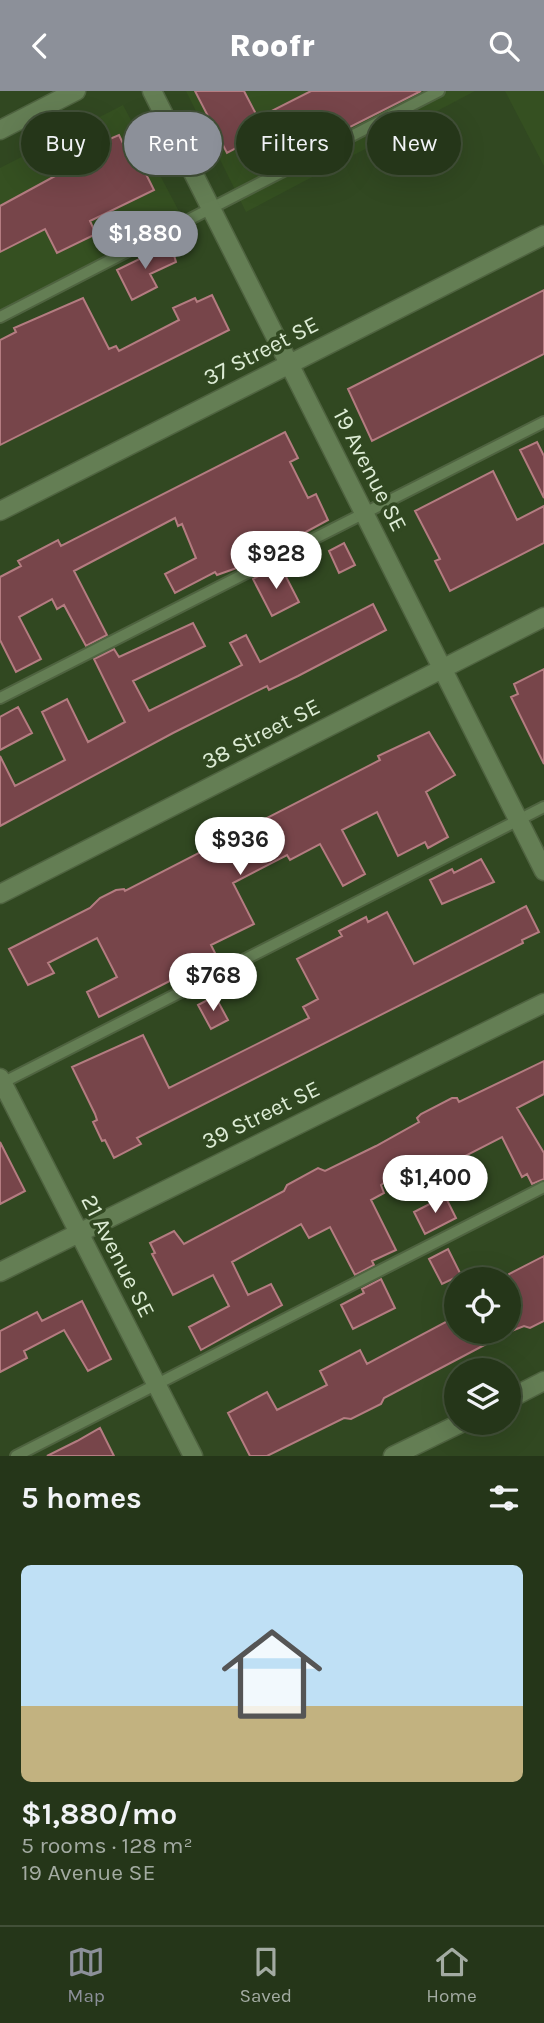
<!DOCTYPE html>
<html lang="en">
<head>
<meta charset="utf-8">
<style>
  :root { --surface:#253619; --page:#2d3e22; --text:#f1f3f6; --muted:#a3aba2; --line:#425038; --accent:#8c9099 }
  body { margin:0; font-family:Karla,sans-serif; background:var(--page); color:var(--text); height:100vh; display:flex; flex-direction:column; font-size:26px; white-space:nowrap }
  * { box-sizing:border-box; margin:0 }
  p { font-size:23px; color:var(--muted) }
  .icon { flex:none; width:38px; height:38px; fill:none; stroke:currentColor; stroke-width:2; stroke-linecap:round; stroke-linejoin:round }
  .map { position:relative; height:1365px; overflow:hidden }
  .drawer { display:flex; flex-direction:column; background:var(--surface); flex:1 }
  .drawer>* { flex:none }
  .guide { position:absolute; left:21px; top:21px; width:502px; height:63px; display:flex; gap:14px }
  .controls { position:absolute; left:444px; top:1176px; display:grid; gap:14px }
  .controls a { display:grid; place-items:center; width:77px; height:77px; border-radius:50%; background:var(--surface); box-shadow:0 7px 28px #0002,0 0 0 2px var(--line); font-size:35px }
  .price { position:absolute; translate:-50% -60px; padding:0 16px; border-radius:24px; background:#fff; color:#222; font-size:23px; line-height:46px; filter:drop-shadow(0 2px 4px #0008) }
  .price::after { content:''; position:absolute; left:50%; top:42px; width:21px; height:16px; margin-left:-10px; background:inherit; clip-path:polygon(0 0,100% 0,50% 100%) }
  .price.active { background:var(--accent); color:#fff }
  ul { padding:0; list-style:none }
  li { display:grid; align-content:center; gap:14px; height:371px; padding:0 21px }
  li+li { border-top:2px solid var(--line) }
  li span { display:grid; place-items:center; height:217px; border-radius:10px; color:#555 }
  li>.icon { margin-inline-start:auto }
  span .icon { width:126px; height:126px; fill:#fffc; stroke-width:1 }
  li b { font-size:30px }
  h2 { display:flex; justify-content:space-between; align-items:center; height:84px; padding:0 21px; font-size:30px }
  .chip { padding:0 24px; border-radius:32px; background:var(--surface); box-shadow:0 7px 28px #0002,0 0 0 2px var(--line); font-size:24px; line-height:63px }
  .chip.active { background:var(--accent); color:#fff }
  header { display:flex; justify-content:space-between; align-items:center; height:91px; padding:0 21px; background:var(--accent); color:#fff; font-size:32px; font-weight:800 }
  .tab-bar { display:flex; justify-content:space-around; align-items:center; height:98px; border-top:2px solid var(--line); background:var(--surface); font-size:19px; color:var(--muted) }
  .tab-bar a { display:grid; justify-items:center; gap:4px }
  .tab-bar .active { color:var(--accent) }
  .map>svg:first-child { display:block }
</style>
</head>
<body>
<header><svg class="icon" aria-label="back" viewBox="0 0 24 24"><path d="M15 5l-7 7 7 7"/></svg>Roofr<svg class="icon" aria-label="search" viewBox="0 0 24 24"><circle cx="10" cy="10" r="6"/><path d="M15 15l6 6"/></svg></header>
<div class="map">
<svg width="544" height="1365" viewBox="0 0 544 1365">
  <rect width="100%" height="100%" fill="#314821"/>
  <!-- built -->
  <path fill="#355021" d="M186 0H475L246 121Z
    M505 0H544V75Z
    M123 14 182 126 0 220V77Z"/>
  <!-- building -->
  <path fill="#77454a" stroke="#b47c81" stroke-width="2" d="M195 0H244L258 27 311 0H421L281 71 266 41 227 62Z
    M119 44 128 63 134 59 154 99 90 130 96 143 57 162 45 138 0 161V115L79 72 76 65 83 61 81 58 103 47 105 50Z
    M168 154H171L176 171 150 183 157 196 132 209 117 179Z
    M544 199V263L372 350 348 298Z
    M212 204 229 239 0 354V249L16 241 14 237 83 207 109 258 116 255 119 260 179 229 173 217 195 207 197 211Z
    M285 341 298 367 290 371 308 407 316 403 328 429 245 474 217 484 215 481 175 502 165 483 196 467 182 433 178 435 175 427 74 480 107 544 86 555 64 514 57 518 52 508 19 526 41 568 16 581 0 549V486L21 475 18 470 58 449 61 455Z
    M537 351 544 365V407L520 359Z
    M493 380 517 429 544 415V452L450 500 435 470 440 468 415 420Z
    M344 452 355 474 339 482 329 460Z
    M280 474 299 511 272 525 253 488Z
    M373 513 386 539 298 585 269 599 267 595 173 642 0 735V665L15 695 65 669 42 621 67 608 88 651 125 631 94 568 114 558 119 566 193 532 205 555 133 590 149 620 242 574 230 552 246 544 260 571Z
    M544 578V673L511 606 518 603 514 593Z
    M18 616 32 642 0 659V626Z
    M429 641 455 684 426 701 448 746 428 757 425 751 398 765 377 721 342 739 365 783 343 795 320 753 290 769 287 764 233 792 254 833 211 854 217 866 99 926 87 901 117 886 97 847 48 872 54 882 28 894 9 858 90 817 100 807 116 799 124 798 125 800 380 669 378 665Z
    M481 768 494 791 442 813 430 789 452 778 454 782Z
    M526 815 539 841 522 849 523 852 137 1047 141 1053 114 1067 105 1049 102 1050 93 1031 97 1029 95 1023 72 976 143 944 169 997 309 927 303 916 318 908 297 868 342 845 339 840 366 826 368 831 387 821 414 873Z
    M215 905 228 929 211 938 198 914Z
    M544 970V1003L517 1017 544 1062V1088L532 1093 527 1083 522 1086 502 1046 442 1077 436 1065 385 1091 381 1094 384 1102 371 1109 396 1159 372 1170 374 1174 355 1184 330 1136 309 1147 301 1133 232 1171 248 1204 271 1193 282 1214 201 1259 189 1236 229 1215 213 1184 173 1204 152 1163 155 1162 150 1152 174 1140 184 1153 284 1100 287 1094 318 1077 325 1080 376 1055 419 1031 417 1027 421 1023 452 1007H457L459 1011Z
    M0 1051 25 1100 0 1113Z
    M445 1105 456 1127 425 1143 414 1121Z
    M448 1158 461 1184 442 1193 429 1168Z
    M544 1165V1230L530 1237 524 1235 509 1241 384 1307 381 1313 351 1328 344 1327 267 1365H250L228 1322 267 1301 277 1319 327 1294 320 1280 360 1259 367 1273 455 1226 457 1241H509V1183Z
    M381 1188 395 1217 353 1238 341 1214 364 1202 362 1198Z
    M82 1210 111 1268 88 1280 64 1239 24 1260 27 1267 0 1281V1240L37 1221 42 1230Z
    M100 1337 114 1365H47L77 1350Z"/>
  <g fill="none" stroke-linecap="round" stroke-linejoin="round">
    <!-- service casing -->
    <g stroke="#4f6340" stroke-width="14">
      <path id="service" d="M0 226 439 0
        M0 607 544 331
        M0 993 544 716
        M16 1365 544 1096"/>
    </g>
    <!-- minor casing -->
    <g stroke="#4f6340" stroke-width="21">
      <path id="minor" d="M152 0 544 780
        M0 420 544 144
        M0 803 544 526
        M0 987 193 1365
        M0 1181 544 912
        M509 1308 544 1290
        M393 1365 461 1332"/>
    </g>
    <!-- secondary casing -->
    <g stroke="#4f6340" stroke-width="21">
      <path id="secondary" d="M0 39 76 0"/>
    </g>
    <!-- service -->
    <use href="#service" stroke="#647e54" stroke-width="10"/>
    <!-- minor -->
    <use href="#minor" stroke="#647e54" stroke-width="18"/>
    <!-- secondary -->
    <use href="#secondary" stroke="#647e54" stroke-width="18"/>
  </g>
  <g text-anchor="middle" dominant-baseline="central" stroke-width="7" stroke-linejoin="round" paint-order="stroke">
    <!-- street labels -->
    <g font-size="23" fill="#ddecd5" stroke="#314821">
      <text transform="translate(261 260) rotate(-27)">37 Street SE</text>
      <text transform="translate(370 379) rotate(63)">19 Avenue SE</text>
      <text transform="translate(261 643) rotate(-27)">38 Street SE</text>
      <text transform="translate(261 1024) rotate(-26)">39 Street SE</text>
      <text transform="translate(118 1165) rotate(63)">21 Avenue SE</text>
    </g>
  </g>
</svg>
<div class="controls">
<a><svg class="icon" aria-label="locate" viewBox="0 0 24 24"><circle cx="12" cy="12" r="6"/><path d="M12 2v4M12 18v4M2 12h4M18 12h4"/></svg></a>
<a><svg class="icon" aria-label="layers" viewBox="0 0 24 24"><path d="M12 4l9 5-9 5-9-5zM3 14l9 5 9-5"/></svg></a>
</div>
<b class="price active" style="left:145px;top:180px">$1,880</b>
<b class="price" style="left:276px;top:500px">$928</b>
<b class="price" style="left:240px;top:786px">$936</b>
<b class="price" style="left:213px;top:922px">$768</b>
<b class="price" style="left:435px;top:1124px">$1,400</b>
<div class="guide">
<a class="chip">Buy</a>
<a class="chip active">Rent</a>
<a class="chip">Filters</a>
<a class="chip">New</a>
</div>
</div>
<section class="drawer">
<h2>5 homes<svg class="icon" aria-label="filters" viewBox="0 0 24 24"><path d="M4 7h16M4 17h16"/><circle cx="9" cy="7" r="2"/><circle cx="15" cy="17" r="2"/></svg></h2>
<ul>
<li><span style="background:linear-gradient(#bfe0f5 65%,#c2b280 0)"><svg class="icon" aria-label="home" viewBox="0 0 24 24"><path d="M3 11l9-7 9 7M6 9v11h12V9"/></svg></span><div><b>$1,880/mo</b><p>5 rooms · 128 m²</p><p>19 Avenue SE</p></div></li>
</ul>
</section>
<nav class="tab-bar">
<a class="active"><svg class="icon" aria-label="map" viewBox="0 0 24 24"><path d="M3 6l6-2 6 2 6-2v14l-6 2-6-2-6 2zM9 4v14M15 6v14"/></svg>Map</a>
<a><svg class="icon" aria-label="saved" viewBox="0 0 24 24"><path d="M7 4h10v16l-5-4-5 4z"/></svg>Saved</a>
<a><svg class="icon" aria-label="home" viewBox="0 0 24 24"><path d="M3 11l9-7 9 7M6 9v11h12V9"/></svg>Home</a>
</nav>
</body>
</html>
